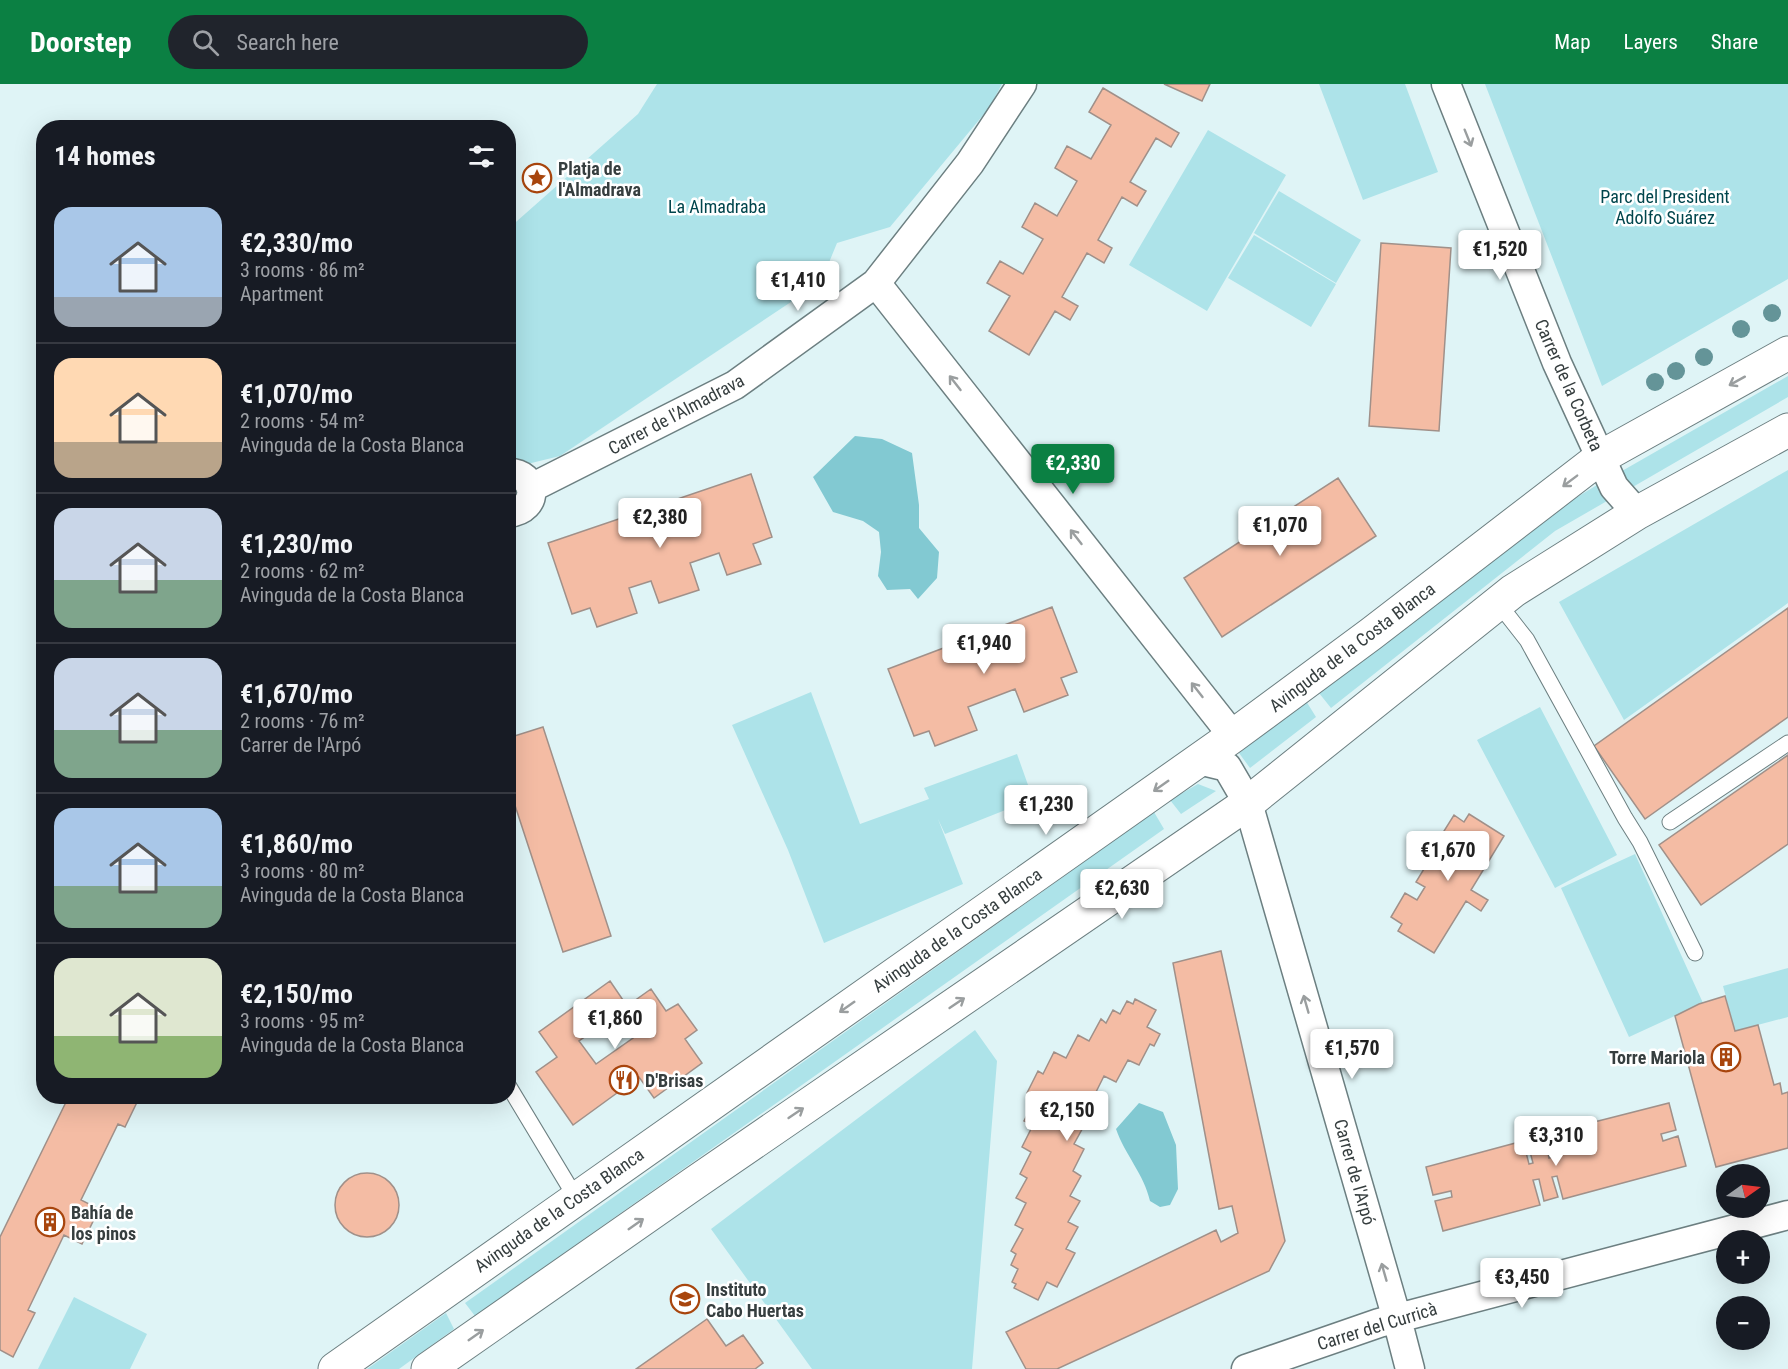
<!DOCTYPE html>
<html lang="en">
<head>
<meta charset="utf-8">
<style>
  :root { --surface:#171b24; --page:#20242c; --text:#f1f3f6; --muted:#9ea1a6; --line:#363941; --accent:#0b8043 }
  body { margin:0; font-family:"Roboto Condensed",sans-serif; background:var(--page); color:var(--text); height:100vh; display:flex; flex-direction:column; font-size:22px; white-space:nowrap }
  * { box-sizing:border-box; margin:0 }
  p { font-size:20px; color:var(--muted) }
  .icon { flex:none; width:33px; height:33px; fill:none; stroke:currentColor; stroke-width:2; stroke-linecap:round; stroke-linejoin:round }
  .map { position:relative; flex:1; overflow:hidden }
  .panel { position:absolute; left:36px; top:36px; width:480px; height:984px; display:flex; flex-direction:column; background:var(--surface); border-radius:24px; box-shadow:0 6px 24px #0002 }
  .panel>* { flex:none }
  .needle { width:39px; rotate:76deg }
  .tools { position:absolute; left:1716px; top:1080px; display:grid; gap:12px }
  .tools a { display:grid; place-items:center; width:54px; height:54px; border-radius:50%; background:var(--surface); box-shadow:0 6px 24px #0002; font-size:30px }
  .price { position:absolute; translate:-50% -51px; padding:0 14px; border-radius:6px; background:#fff; color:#222; font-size:20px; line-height:39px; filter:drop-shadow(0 2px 3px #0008) }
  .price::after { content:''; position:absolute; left:50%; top:36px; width:18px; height:14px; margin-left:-9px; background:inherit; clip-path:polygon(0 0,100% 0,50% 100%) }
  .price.current { background:var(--accent); color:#fff }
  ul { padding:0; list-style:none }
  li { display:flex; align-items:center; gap:18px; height:150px; padding:0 18px }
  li+li { border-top:2px solid var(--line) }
  li span { display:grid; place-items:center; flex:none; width:168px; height:120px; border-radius:18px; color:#555 }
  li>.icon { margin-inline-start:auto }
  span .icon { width:72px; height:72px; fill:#fffc; stroke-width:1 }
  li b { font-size:26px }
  h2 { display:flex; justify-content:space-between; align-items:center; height:72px; padding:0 18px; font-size:26px }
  header { display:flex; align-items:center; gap:36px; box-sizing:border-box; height:84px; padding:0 30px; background:var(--accent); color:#fff }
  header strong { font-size:28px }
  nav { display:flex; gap:33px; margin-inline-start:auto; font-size:21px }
  .search { width:420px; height:54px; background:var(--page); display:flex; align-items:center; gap:15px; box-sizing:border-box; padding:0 21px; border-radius:33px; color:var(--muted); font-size:22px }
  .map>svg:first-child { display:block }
</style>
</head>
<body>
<header>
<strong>Doorstep</strong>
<div class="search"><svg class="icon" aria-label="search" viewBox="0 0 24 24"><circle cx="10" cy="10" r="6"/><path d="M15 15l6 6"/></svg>Search here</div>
<nav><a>Map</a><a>Layers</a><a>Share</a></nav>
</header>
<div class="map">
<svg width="1788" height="1285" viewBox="0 0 1788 1285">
  <rect width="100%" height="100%" fill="#dff4f6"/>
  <!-- green -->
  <path fill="#ade3e9" d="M657 0H1002L989 24 890 143 837 159 821 198 560 372 515 383 508 373V145L638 30Z
    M1319 0H1405L1438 88 1363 116Z
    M1485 0H1788V195L1602 302Z
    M1208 46 1286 91 1207 227 1129 181Z
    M1279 107 1361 156 1336 199 1254 149Z
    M1254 151 1336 200 1311 243 1228 194Z
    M1788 292V313L1631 404 1615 391Z
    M1788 386V519L1624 636 1559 518Z
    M1597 401 1607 417 1555 447 1331 624 1319 609 1546 432Z
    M811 608 860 740 929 715 924 704 1017 670 1033 715 945 750 938 735 963 800 824 859 788 766 732 641Z
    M1306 617 1316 633 1250 684 1239 669Z
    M1540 623 1617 771 1555 804 1477 656Z
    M1198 700 1216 707 1181 730 1170 716Z
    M1154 728 1164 745 475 1232 465 1219Z
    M1635 770 1703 919 1629 953 1561 804Z
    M1788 884V933L1735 947 1723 902Z
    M975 946 997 977 972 1285H812L711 1145Z
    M74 1213 147 1250 130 1285H38Z
    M446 1229 454 1245 399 1285H367Z"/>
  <!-- water -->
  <path fill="#82c9d2" d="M855 352 882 355 912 369 919 421V444L939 468 937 494 918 515 910 505 887 506 878 492 881 468 879 448 863 437 833 428 813 393Z
    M1139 1019 1163 1028 1176 1061 1178 1105 1170 1121 1160 1123 1150 1117C1144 1090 1125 1071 1116 1045Z"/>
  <!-- building -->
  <path fill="#f4bca4" stroke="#a09089" stroke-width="1.5" fill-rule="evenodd" d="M1164 0H1210L1202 17Z
    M1103 4 1179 49 1171 63 1156 54 1130 98 1146 107 1137 122 1122 113 1098 156 1112 164 1104 179 1087 169 1062 213 1078 222 1070 236 1055 227 1029 271 989 247 1010 212 987 199 1000 177 1023 190 1043 155 1022 143 1035 119 1057 132 1077 97 1055 84 1067 62 1091 75 1111 41 1089 28Z
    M1381 159 1451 164 1439 347 1369 342Z
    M751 390 772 453 753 460 761 480 727 491 719 469 690 479 699 506 659 519 651 497 629 504 637 529 597 543 590 524 572 530 548 459Z
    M1338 394 1376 452 1222 553 1184 494Z
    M1052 523 1077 588 1061 594 1068 611 1024 628 1015 605 968 623 977 646 935 662 929 647 914 652 888 585Z
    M1788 524V633L1645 735 1594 662Z
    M543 643 611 852 563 868 508 700V654Z
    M1788 671V760L1701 821 1659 761Z
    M1469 730 1504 752 1471 806 1488 816 1481 827 1466 817 1434 869 1398 847 1402 840 1391 833 1405 809 1417 816 1425 803 1416 798 1433 770 1440 775 1449 761 1439 755 1454 731 1464 738Z
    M1221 867 1285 1157 1269 1187 1057 1285H1026L1006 1248 1216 1146 1221 1158 1238 1149 1232 1122 1219 1125 1173 879Z
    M610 897 627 922 651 905 666 927 678 920 697 946 685 955 702 979 654 1014 639 993 573 1041 536 988 557 973 539 948ZM616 931 633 954 596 980 579 957Z
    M1725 912 1735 947 1758 941 1774 1001 1780 999 1782 1010 1788 1008V1064L1716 1083 1675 932 1699 920Z
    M1135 915 1156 926 1147 943 1160 950 1154 962 1150 960 1139 981 1128 976 1116 998 1104 992 1093 1014 1087 1011 1076 1032 1086 1038 1074 1060 1084 1065 1073 1087 1081 1092 1070 1112 1080 1117 1068 1138 1078 1143 1066 1165 1075 1169 1057 1203 1047 1198 1038 1216 1014 1204 1016 1200 1012 1198 1018 1185 1011 1181 1016 1170 1011 1167 1023 1145 1015 1141 1026 1119 1016 1114 1027 1094 1020 1090 1031 1068 1022 1063 1033 1041 1024 1037 1036 1014 1027 1009 1038 987 1043 990 1054 968 1066 974 1078 951 1089 957 1101 935 1106 939 1113 926 1120 930 1127 917 1133 920Z
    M69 1012H140L125 1043 118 1040 81 1116 99 1125 82 1160 64 1151 28 1226 35 1229 13 1273 0 1266V1153Z
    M1669 1019 1676 1046 1661 1050 1663 1057 1678 1052 1686 1082 1563 1115 1557 1092 1552 1093 1558 1113 1544 1117 1539 1095 1533 1096 1540 1121 1443 1147 1435 1117 1452 1113 1451 1107 1433 1111 1426 1083 1523 1057 1529 1080 1533 1079 1529 1064 1546 1059 1549 1074 1553 1073 1547 1050Z
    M335 1121a32 32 0 1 1 64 0a32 32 0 1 1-64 0Z
    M707 1235 726 1262 743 1251 763 1279 755 1285H636Z"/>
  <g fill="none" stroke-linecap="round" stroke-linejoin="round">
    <!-- service casing -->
    <g stroke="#6c7f81" stroke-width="17">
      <path id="service" d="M1498 519 1527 556 1625 734 1640 758 1695 869
        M1670 738 1788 659
        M508 1001 576 1114"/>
    </g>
    <!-- minor casing -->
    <g stroke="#6c7f81" stroke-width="31">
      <path id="minor" d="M1446 0 1557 279 1614 403 1637 429
        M876 199 1233 652
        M508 389C537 388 541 426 508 429
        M531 404 735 301 876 199 970 79 1022 0
        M1198 676 1227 683 1248 719 1397 1235 1410 1285
        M1246 1285 1379 1239 1788 1131"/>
    </g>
    <!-- tertiary casing -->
    <g stroke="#6c7f81" stroke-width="35">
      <path id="tertiary" d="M335 1285 1233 652 1371 550 1601 373 1788 269
        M428 1285 693 1100 1248 719 1513 507 1637 429 1788 346"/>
    </g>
    <!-- service -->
    <use href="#service" stroke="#fff" stroke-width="15"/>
    <!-- minor -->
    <use href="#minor" stroke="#fff" stroke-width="28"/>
    <!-- tertiary -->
    <use href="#tertiary" stroke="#fff" stroke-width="33"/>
  </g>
  <!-- trees -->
  <g fill="#649498">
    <circle cx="1772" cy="229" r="9"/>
    <circle cx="1741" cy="245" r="9"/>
    <circle cx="1704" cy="273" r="9"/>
    <circle cx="1676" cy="287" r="9"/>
    <circle cx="1655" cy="298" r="9"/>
  </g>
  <!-- one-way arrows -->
  <defs><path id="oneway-shaft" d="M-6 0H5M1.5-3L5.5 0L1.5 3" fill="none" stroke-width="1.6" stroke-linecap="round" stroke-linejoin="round" transform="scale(1.5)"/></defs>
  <g stroke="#9a9e9f">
    <use href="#oneway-shaft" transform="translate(1468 54) rotate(68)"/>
    <use href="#oneway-shaft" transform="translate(1737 297) rotate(151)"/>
    <use href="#oneway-shaft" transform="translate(955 299) rotate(-128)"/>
    <use href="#oneway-shaft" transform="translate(1570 397) rotate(143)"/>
    <use href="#oneway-shaft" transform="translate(1076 453) rotate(-128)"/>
    <use href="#oneway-shaft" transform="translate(1197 606) rotate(-128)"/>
    <use href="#oneway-shaft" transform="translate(1161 702) rotate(145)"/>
    <use href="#oneway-shaft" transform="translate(957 919) rotate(-34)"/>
    <use href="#oneway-shaft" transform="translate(1306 920) rotate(-106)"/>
    <use href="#oneway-shaft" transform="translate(847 923) rotate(145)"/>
    <use href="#oneway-shaft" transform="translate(796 1029) rotate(-34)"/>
    <use href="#oneway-shaft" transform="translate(636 1140) rotate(-35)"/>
    <use href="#oneway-shaft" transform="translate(1384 1188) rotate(-106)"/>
    <use href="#oneway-shaft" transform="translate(476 1251) rotate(-35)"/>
  </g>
  <!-- icons -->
  <defs>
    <g id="sight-ring" transform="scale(1.5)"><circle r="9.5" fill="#fff" stroke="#a8450d" stroke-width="1.5"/><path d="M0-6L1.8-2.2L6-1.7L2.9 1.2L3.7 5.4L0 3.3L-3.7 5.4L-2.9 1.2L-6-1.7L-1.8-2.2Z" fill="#a8450d"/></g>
    <g id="building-ring" transform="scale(1.5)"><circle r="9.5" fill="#fff" stroke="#a8450d" stroke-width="1.5"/><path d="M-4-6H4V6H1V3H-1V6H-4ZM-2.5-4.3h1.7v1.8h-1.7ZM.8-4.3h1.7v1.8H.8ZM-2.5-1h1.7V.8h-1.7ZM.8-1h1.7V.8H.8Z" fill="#a8450d"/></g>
    <g id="restaurant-ring" transform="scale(1.5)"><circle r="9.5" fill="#fff" stroke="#a8450d" stroke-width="1.5"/><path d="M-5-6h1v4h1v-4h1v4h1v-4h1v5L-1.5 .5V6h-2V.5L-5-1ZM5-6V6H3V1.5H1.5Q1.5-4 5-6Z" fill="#a8450d"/></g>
    <g id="school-ring" transform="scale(1.5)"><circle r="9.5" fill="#fff" stroke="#a8450d" stroke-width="1.5"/><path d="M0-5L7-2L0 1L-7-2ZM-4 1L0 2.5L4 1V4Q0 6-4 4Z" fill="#a8450d"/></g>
  </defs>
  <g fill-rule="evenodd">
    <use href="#sight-ring" x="537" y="94"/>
    <use href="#building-ring" x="1726" y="973"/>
    <use href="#restaurant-ring" x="624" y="996"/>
    <use href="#building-ring" x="50" y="1138"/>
    <use href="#school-ring" x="685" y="1215"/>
  </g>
  <g text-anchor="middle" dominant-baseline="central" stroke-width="5" stroke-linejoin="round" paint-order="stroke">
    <!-- poi labels -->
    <g font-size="18" font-weight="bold" fill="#363e3f" stroke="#fff" text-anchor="start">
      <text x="558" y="84">Platja de<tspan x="558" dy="21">l'Almadrava</tspan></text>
      <text x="1705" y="973" text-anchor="end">Torre Mariola</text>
      <text x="645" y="996">D'Brisas</text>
      <text x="71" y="1128">Bahía de<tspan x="71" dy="21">los pinos</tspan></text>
      <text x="706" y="1205">Instituto<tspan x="706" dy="21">Cabo Huertas</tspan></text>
    </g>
    <!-- park labels -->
    <g font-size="18" fill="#00454c" stroke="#fff">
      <text x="1665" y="112">Parc del President<tspan x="1665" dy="21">Adolfo Suárez</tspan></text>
      <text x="717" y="122">La Almadraba</text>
    </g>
    <!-- street labels -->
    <g font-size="18" fill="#363e3f" stroke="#fff">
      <text transform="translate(1569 301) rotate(66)">Carrer de la Corbeta</text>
      <text transform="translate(676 330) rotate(-28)">Carrer de l'Almadrava</text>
      <text transform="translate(1352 563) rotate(-37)">Avinguda de la Costa Blanca</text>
      <text transform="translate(957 846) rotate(-35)">Avinguda de la Costa Blanca</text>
      <text transform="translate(1355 1088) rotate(74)">Carrer de l'Arpó</text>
      <text transform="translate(559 1126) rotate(-35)">Avinguda de la Costa Blanca</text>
      <text transform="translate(1377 1242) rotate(-17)">Carrer del Curricà</text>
    </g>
  </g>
</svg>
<div class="tools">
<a><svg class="needle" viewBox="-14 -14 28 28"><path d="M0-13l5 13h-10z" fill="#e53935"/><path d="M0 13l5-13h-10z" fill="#9ea1a6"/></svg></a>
<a>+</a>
<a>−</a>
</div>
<b class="price" style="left:1500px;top:197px">€1,520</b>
<b class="price" style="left:798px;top:228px">€1,410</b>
<b class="price current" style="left:1073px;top:411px">€2,330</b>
<b class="price" style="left:660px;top:465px">€2,380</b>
<b class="price" style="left:1280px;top:473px">€1,070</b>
<b class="price" style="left:984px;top:591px">€1,940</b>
<b class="price" style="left:1046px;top:752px">€1,230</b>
<b class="price" style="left:1448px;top:798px">€1,670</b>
<b class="price" style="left:1122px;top:836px">€2,630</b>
<b class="price" style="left:615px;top:966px">€1,860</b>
<b class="price" style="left:1352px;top:996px">€1,570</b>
<b class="price" style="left:1067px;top:1058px">€2,150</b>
<b class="price" style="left:1556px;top:1083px">€3,310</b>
<b class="price" style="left:1522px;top:1225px">€3,450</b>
<section class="panel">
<h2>14 homes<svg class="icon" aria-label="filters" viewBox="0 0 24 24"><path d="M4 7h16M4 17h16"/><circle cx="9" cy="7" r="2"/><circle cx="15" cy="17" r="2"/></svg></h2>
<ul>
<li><span style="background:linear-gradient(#a9c7e8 75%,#9aa5b1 0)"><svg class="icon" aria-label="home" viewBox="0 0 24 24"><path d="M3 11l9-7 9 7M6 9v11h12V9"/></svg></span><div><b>€2,330/mo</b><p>3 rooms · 86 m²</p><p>Apartment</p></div></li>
<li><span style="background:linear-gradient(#ffd9b3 70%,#b9a48a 0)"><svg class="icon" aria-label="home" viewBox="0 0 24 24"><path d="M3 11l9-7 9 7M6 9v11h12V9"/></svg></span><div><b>€1,070/mo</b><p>2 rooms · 54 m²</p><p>Avinguda de la Costa Blanca</p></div></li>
<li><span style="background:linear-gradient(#c9d6e8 60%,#7fa58c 0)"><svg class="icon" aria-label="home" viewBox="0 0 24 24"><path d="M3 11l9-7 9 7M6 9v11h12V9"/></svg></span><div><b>€1,230/mo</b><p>2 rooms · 62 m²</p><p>Avinguda de la Costa Blanca</p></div></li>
<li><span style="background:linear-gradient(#c9d6e8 60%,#7fa58c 0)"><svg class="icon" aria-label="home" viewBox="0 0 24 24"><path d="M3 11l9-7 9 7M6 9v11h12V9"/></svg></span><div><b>€1,670/mo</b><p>2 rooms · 76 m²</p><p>Carrer de l'Arpó</p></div></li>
<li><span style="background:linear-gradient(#a9c7e8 65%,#7fa58c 0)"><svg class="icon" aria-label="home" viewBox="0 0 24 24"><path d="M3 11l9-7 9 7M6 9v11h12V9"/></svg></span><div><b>€1,860/mo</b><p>3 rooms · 80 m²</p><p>Avinguda de la Costa Blanca</p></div></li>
<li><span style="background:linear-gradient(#dfe7d0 65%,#8fb573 0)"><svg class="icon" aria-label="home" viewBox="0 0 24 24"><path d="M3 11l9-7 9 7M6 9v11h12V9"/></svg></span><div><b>€2,150/mo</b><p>3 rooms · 95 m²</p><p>Avinguda de la Costa Blanca</p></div></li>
</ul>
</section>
</div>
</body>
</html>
